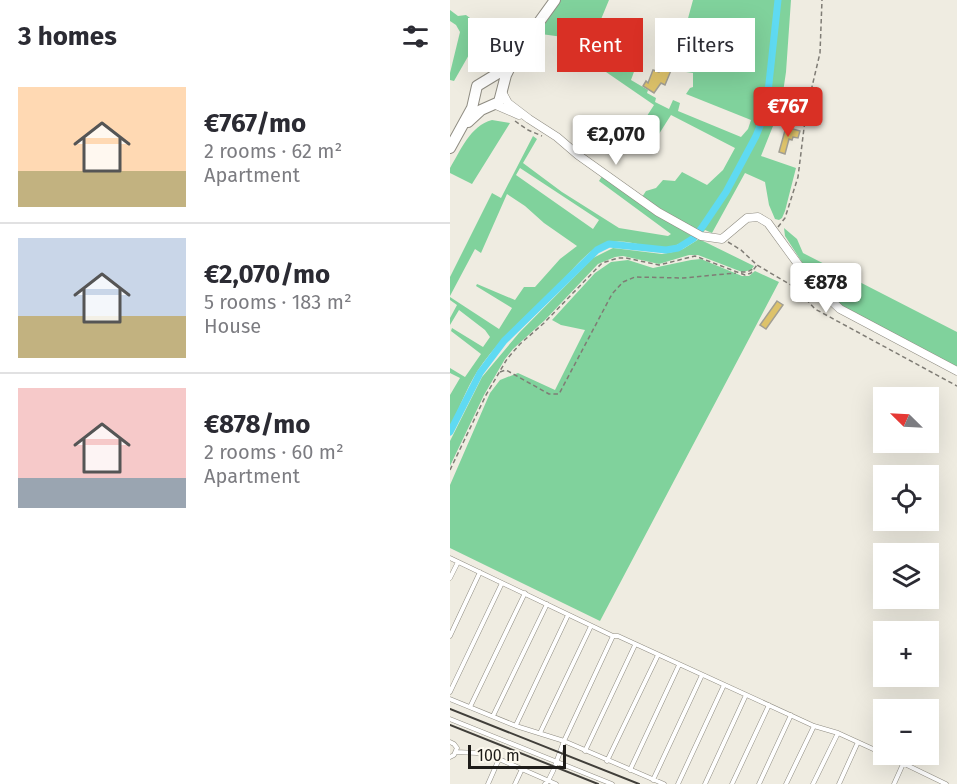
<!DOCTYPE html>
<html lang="en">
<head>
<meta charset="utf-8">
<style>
  :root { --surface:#fff; --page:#f2f2f3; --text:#2b2b33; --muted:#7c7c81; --line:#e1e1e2; --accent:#d93025 }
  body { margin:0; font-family:"Fira Sans",sans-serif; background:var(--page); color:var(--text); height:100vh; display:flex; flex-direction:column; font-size:22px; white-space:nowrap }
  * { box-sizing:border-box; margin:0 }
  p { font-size:20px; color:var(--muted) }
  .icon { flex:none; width:33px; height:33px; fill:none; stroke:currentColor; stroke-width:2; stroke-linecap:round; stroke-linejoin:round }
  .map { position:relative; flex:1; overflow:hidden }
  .sheet { display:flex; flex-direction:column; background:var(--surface); width:450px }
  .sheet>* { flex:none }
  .hud { position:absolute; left:18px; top:18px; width:399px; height:54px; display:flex; gap:12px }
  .needle { width:39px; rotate:294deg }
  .fabs { position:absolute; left:423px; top:387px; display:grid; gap:12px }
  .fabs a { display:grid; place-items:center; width:66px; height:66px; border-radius:0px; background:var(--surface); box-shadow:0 6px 24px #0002; font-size:30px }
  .scale { position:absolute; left:18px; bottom:15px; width:98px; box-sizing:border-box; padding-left:6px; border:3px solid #1e1c19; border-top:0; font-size:16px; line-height:21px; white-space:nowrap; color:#1e1c19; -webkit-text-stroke:4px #fdf9ee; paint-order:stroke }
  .price { position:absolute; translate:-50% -51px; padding:0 14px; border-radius:6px; background:#fff; color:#222; font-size:20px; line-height:39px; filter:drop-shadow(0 2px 3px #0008) }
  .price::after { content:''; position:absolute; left:50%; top:36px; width:18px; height:14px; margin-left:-9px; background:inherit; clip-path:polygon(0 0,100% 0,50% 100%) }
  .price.selected { background:var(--accent); color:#fff }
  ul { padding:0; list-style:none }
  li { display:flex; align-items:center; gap:18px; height:150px; padding:0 18px }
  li+li { border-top:2px solid var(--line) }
  li span { display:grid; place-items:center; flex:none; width:168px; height:120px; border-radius:0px; color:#555 }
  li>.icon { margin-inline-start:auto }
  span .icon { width:72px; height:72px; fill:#fffc; stroke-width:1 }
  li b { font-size:26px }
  h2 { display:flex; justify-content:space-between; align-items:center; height:72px; padding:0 18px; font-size:26px }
  .chip { padding:0 21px; border-radius:0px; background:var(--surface); box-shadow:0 6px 24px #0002; font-size:21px; line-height:54px }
  .chip.selected { background:var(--accent); color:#fff }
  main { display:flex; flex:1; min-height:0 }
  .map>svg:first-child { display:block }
</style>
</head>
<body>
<main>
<section class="sheet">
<h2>3 homes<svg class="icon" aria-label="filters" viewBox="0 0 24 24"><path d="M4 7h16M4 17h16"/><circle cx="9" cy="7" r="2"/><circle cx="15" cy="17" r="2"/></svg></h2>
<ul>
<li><span style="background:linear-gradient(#ffd9b3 70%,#c2b280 0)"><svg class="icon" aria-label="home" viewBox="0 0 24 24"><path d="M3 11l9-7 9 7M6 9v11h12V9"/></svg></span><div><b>€767/mo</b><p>2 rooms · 62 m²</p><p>Apartment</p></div></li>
<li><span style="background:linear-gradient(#c9d6e8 65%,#c2b280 0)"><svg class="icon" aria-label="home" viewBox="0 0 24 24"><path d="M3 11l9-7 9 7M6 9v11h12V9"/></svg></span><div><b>€2,070/mo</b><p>5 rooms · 183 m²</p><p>House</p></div></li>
<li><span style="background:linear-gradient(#f6c9c9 75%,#9aa5b1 0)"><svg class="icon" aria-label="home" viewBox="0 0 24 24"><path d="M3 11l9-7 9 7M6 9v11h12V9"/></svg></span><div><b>€878/mo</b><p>2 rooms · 60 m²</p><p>Apartment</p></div></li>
</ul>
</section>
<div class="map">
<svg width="507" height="784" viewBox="0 0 507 784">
  <rect width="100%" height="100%" fill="#efece1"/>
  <!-- green -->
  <path fill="#80d29c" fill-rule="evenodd" d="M111 0H159L142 41 91 34 90 31Z
    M243 0H341L336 72 331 106 311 156 346 168 335 211 332 218 329 220 325 219 319 205 315 182 295 173 262 233 255 230 252 234 192 197 196 191 206 188 213 180 225 181 232 172 257 185 273 170 285 148 221 115 202 145 193 141 191 137 200 123 195 119 204 105 124 50 125 42C147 44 169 54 185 69L181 80 198 90 197 93 206 98 205 102 219 109 223 100 230 103 228 111 291 137 298 129 301 120 236 94 240 88 243 87V73L236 72 226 64 229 56 222 52 237 22Z
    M0 10 8 16 16 15 24 21 23 23 25 26 48 40 46 46 28 39 4 81 0 80V73L10 32 6 25 0 21Z
    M42 120 60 123 22 184 0 173V168C11 150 20 126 42 120Z
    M83 136 87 139 73 163 112 192 169 228 218 236 221 234 149 181 152 176 219 222 242 236C208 263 185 233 154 244 136 251 123 270 110 283 84 309 55 333 33 363 19 382 10 406 0 428V395L10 378 0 373V368L15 377 31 354 1 331 2 328 33 347 40 337 35 330 9 310 0 325V318L7 305 0 300V297L49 329 62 308 26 286 27 284 65 300 74 287H85L110 259 127 246 94 223 75 206 57 194 31 253 25 249 0 296V277L42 193 51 198ZM70 168 149 220 143 229 66 175Z
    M334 228 347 239 353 253 507 332V368L391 306 359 273 335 236Z
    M249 239 304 266 301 270 292 272 248 255H239L209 264 173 256 165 257 148 264 95 320 63 349 55 359 34 395 0 466V441L32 377 69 333 143 258 163 248 212 254 223 252 233 249Z
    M251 259 292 276H299L305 271 329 282 150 621 0 548V485L40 393 50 380 68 373 105 390 135 330 111 325 102 320 145 273 161 262 178 260 203 268 241 260Z"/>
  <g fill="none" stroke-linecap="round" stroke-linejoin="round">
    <!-- canal -->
    <path stroke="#5fdaf2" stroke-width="7" d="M0 432 30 373 54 341 147 250 159 244 216 250 228 248 244 238 253 226 276 192 306 136 316 111 328 0"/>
  </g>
  <!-- building -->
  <path fill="#ddc26a" stroke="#a19e93" stroke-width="1.5" d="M27 43 33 45 31 49 46 59 40 67 32 61 36 56 23 50Z
    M212 64 222 68 215 85 211 83 204 93 193 86 196 81 198 83 203 70 209 72Z
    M336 127 350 131 348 138 343 137 342 140 339 139 335 154 329 152Z
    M327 301 333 305 316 329 310 325Z"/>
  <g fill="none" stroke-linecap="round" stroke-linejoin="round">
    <!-- lane casing -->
    <g stroke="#8f8c82" stroke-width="5">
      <path id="lane" d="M0 558 163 636H168L364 726 388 733 434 754
        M0 578 8 562
        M0 636 30 572
        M0 692 52 583
        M0 699 66 726 114 741 214 784
        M20 707 75 593
        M43 716 97 604
        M0 719 162 784
        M66 725 118 615
        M90 733 141 626
        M0 742 4 744 7 748 4 755 0 757
        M135 751 185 645
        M6 752 27 753 49 759 106 784
        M434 754 496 784
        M157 761 208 655
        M180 770 229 665
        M203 780 252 675
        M38 784 49 759
        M65 784 72 769
        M95 784 98 781 103 771 114 741 163 636
        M228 784 274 685
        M255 784 296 695
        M282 784 319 705
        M309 784 341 715
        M336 784 364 726
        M363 784 388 733
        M389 784 408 742
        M444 784 453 764"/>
    </g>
    <!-- street casing -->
    <g stroke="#8f8c82" stroke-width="9">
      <path id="street" d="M53 94 58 103 79 119 107 137 128 155 208 212 251 236 272 239 297 218 308 217 318 223 361 282 390 309 507 371
        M46 105 69 115"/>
    </g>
    <!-- secondary casing -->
    <g stroke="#8f8c82" stroke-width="12">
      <path id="secondary" d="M18 122 31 110 49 102 56 75 62 63
        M0 148 22 108 27 86 50 72 66 54 105 0"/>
    </g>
    <!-- path -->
    <path stroke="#7f7c75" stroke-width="1.5" stroke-dasharray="4.5 3" stroke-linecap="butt" d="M71 66 78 52
      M65 121 78 130 92 136
      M328 227 335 218 348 177 356 112 370 53 372 0
      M278 242 291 250 307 265 346 288 365 309 507 386
      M291 272H297L303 269
      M50 372 56 370 99 394H109L162 294 173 282 185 277 233 278 286 273
      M0 470 36 395 57 359 70 344 94 323 152 263 168 258H176L209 265 245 256 295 275 301 273 307 265"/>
    <!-- lane -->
    <use href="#lane" stroke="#fff" stroke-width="4"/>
    <!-- street -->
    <use href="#street" stroke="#fff" stroke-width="8"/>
    <!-- secondary -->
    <use href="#secondary" stroke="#fff" stroke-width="10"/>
    <!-- rail -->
    <path stroke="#413f3a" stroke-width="2" d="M0 709 189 784
      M0 725 148 784"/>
  </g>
</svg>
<div class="fabs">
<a><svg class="needle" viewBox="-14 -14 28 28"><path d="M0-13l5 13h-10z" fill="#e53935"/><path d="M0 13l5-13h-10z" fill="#7c7c81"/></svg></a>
<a><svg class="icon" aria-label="locate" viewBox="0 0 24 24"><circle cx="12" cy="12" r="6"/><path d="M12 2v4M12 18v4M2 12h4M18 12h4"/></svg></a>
<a><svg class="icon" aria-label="layers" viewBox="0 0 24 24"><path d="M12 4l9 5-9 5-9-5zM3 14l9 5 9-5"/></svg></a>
<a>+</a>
<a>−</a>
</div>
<div class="scale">100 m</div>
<b class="price selected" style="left:338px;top:138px">€767</b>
<b class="price" style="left:166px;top:166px">€2,070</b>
<b class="price" style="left:376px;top:314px">€878</b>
<div class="hud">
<a class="chip">Buy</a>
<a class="chip selected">Rent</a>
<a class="chip">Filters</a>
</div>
</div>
</main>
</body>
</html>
